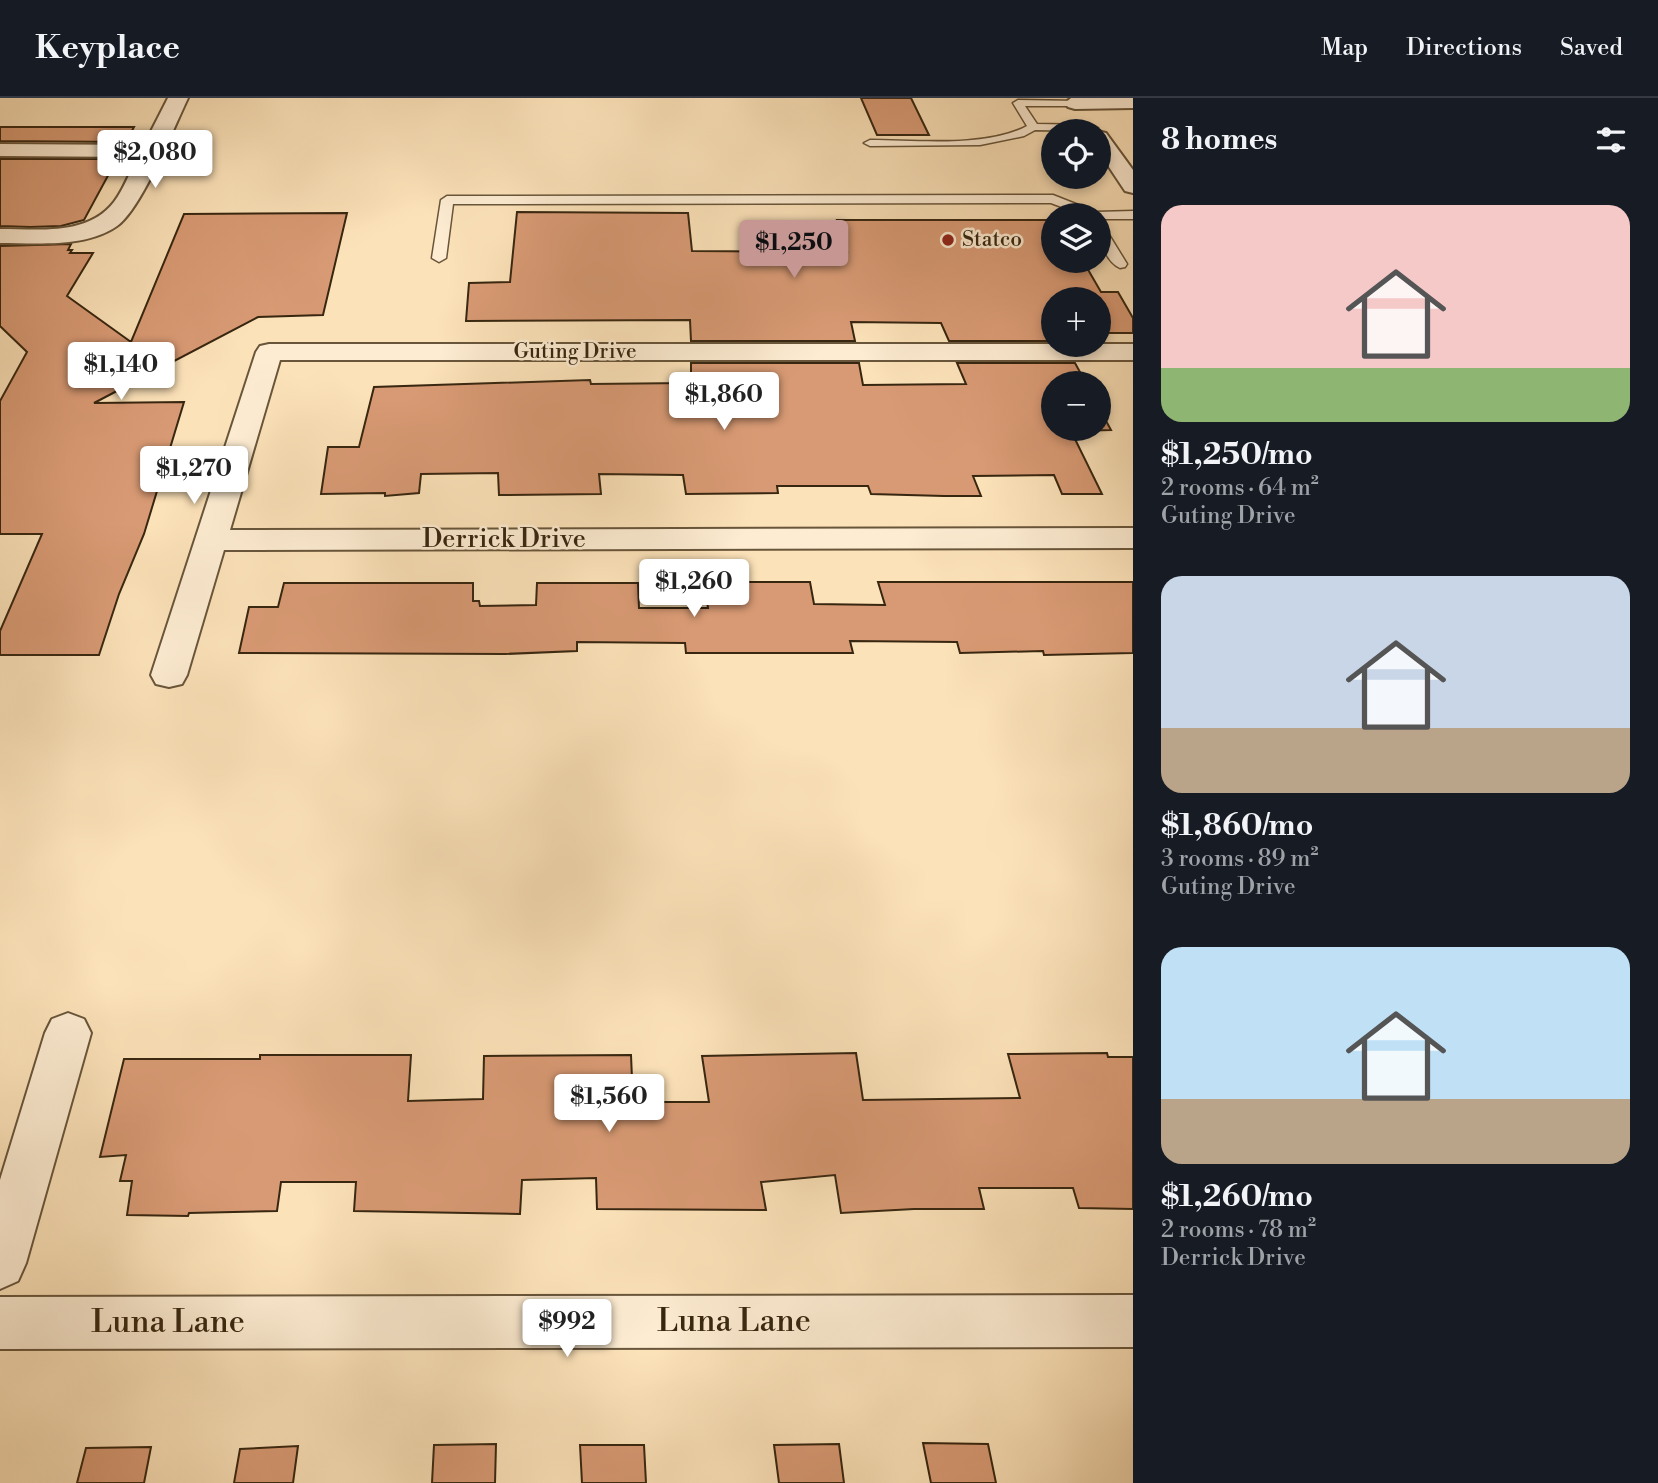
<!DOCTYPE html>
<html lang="en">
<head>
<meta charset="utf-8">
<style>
  :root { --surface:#171b24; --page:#242831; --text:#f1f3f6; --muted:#9ea1a6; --line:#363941; --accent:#c59692 }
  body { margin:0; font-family:"Libre Bodoni",serif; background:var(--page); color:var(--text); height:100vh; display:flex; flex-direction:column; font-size:26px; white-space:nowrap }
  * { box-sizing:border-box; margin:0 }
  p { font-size:23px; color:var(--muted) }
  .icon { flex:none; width:38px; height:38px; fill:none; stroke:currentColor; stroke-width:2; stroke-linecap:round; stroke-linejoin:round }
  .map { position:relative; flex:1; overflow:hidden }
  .panel { display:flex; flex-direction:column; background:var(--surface); width:525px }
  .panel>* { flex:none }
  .tools { position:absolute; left:1041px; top:21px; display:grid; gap:14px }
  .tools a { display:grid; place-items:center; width:70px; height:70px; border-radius:50%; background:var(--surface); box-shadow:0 4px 10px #0003; font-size:35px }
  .price { position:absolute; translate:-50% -60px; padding:0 16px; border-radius:7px; background:#fff; color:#222; font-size:23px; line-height:46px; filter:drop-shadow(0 2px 4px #0008) }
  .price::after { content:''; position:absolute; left:50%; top:42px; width:21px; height:16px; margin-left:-10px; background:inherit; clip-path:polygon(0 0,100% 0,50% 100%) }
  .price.on { background:var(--accent); color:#111 }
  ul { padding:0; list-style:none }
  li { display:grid; align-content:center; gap:14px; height:371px; padding:0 28px }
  li span { display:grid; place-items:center; height:217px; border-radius:21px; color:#555 }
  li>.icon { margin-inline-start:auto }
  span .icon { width:126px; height:126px; fill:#fffc; stroke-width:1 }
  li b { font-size:30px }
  h2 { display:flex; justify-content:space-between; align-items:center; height:84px; padding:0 28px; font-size:30px }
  header { display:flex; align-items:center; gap:42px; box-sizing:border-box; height:98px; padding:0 35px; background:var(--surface); border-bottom:2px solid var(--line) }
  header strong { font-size:33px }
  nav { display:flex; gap:38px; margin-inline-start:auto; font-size:24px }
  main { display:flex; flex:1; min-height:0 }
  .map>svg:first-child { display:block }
</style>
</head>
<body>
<header>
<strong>Keyplace</strong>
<nav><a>Map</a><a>Directions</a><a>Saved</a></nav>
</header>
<main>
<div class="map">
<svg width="1133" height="1385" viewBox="0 0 1133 1385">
  <rect width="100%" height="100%" fill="#fce2b9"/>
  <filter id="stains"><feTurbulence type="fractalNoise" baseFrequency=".00286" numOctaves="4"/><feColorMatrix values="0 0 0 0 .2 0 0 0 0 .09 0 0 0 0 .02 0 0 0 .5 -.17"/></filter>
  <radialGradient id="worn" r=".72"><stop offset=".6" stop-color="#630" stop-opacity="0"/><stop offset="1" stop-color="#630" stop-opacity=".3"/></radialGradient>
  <!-- building -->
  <path fill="#d89a74" stroke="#372610" stroke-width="2" d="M861 0H911L929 37H877Z
    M0 29H134L126 44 0 43Z
    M0 61H117L84 122 61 128 30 129 0 128Z
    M517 114 688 115 692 153 847 154 837 122H1054V163H1083L1101 194H1118L1133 220V235H1099V201H1054V243H949L941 225 851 224 855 243H691L690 222 466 223 469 185 510 184Z
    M347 115 323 217 258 219 94 305 184 304 144 436 119 496 99 557H0V533L42 436H0V303L27 254 0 228V148L71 146 68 152H72L70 155H93L67 198 131 244 184 116Z
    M691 265H859L863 287 966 286 957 265H1075L1086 285H1054V331H1099V310L1111 332 1071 333 1102 396H1062L1054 377 973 378 981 398H944L871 396 868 388H777L778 395 686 396 683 377 599 376 601 396 499 397 498 375 421 376 419 395 385 398V395L321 396 328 349H359L374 289 590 282 591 286 686 285 685 280H691Z
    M704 484H810L814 506 885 507 878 484H1133V555L1044 557 1043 553 960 555 957 544 850 543 853 555H686L685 545 577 544V553L505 556 239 555 249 509H278L284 485H473V503H479L480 508 536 507 537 485H638L639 510H708Z
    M856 955 863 1002 1020 1000 1008 956 1107 955 1108 959H1133V1111L1079 1110 1073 1090H979L984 1111H914L841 1115 835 1077 761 1084 766 1112 597 1111 596 1080 522 1082 520 1116 354 1113 356 1084H281L277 1113 189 1115 188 1118 127 1117 132 1083H120L126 1057 100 1059 124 961H260V957H411L408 1003 483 1001 484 958 631 957 633 1004H709L702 958Z
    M923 1345 988 1346 996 1385H931Z
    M496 1346 495 1385H432L434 1347Z
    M839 1346 844 1385H779L774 1347Z
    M580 1347H644L646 1385H582Z
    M298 1348 293 1385H234L240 1351Z
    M151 1349 144 1385H77L86 1350Z"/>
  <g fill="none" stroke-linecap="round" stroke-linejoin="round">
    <!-- lane casing -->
    <g stroke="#68553a" stroke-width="3">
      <path id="lane" d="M1018 2 1079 3V7L1075 8H1025L1037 26 1092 27 1098 30 1092 33 1035 32 1024 38 980 47 870 48 864 45 870 42C916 42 986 50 1027 28L1013 5Z
        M1053 97 1096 114 1133 113V121H1099V117H1083L1051 105 453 106 446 160 439 164 432 160 441 102 447 98Z
        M1099 126 1103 127 1127 166 1125 169 1120 170C1105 163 1099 141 1099 126Z"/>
    </g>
    <!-- street casing -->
    <g stroke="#68553a" stroke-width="4">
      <path id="street" d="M168 0H188C173 31 142 110 117 128 86 150 36 145 0 145V131C38 131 88 138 114 104 124 91 130 74 137 59L0 58V46L144 47Z
        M1071 0H1133V10L1075 11 1068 9 1065 5Z
        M1097 33 1106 35 1133 72V95L1125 93 1099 54Z
        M269 246H1133V262H280L230 432 1133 430V450L224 452 187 577 182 586 169 589 156 586 151 577 256 254 260 248Z
        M68 915 84 921 91 935 26 1165 18 1183 0 1191V1082L45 935 52 921Z
        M1133 1197V1249L0 1251V1199Z"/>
    </g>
    <!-- lane -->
    <use href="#lane" fill="#fdecd2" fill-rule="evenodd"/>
    <!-- street -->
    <use href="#street" fill="#fdecd2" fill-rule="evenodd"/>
  </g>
  <!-- markers -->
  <circle fill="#8f2418" stroke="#fdecd2" stroke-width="2.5" cx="948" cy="142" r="7"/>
  <g text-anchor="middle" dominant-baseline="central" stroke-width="5" stroke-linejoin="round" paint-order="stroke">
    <!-- far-poi labels -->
    <g font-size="21" fill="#372610" stroke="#fdecd2" text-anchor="start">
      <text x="962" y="142">Statco</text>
    </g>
    <!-- far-street labels -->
    <g font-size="21" fill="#372610" stroke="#fdecd2">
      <text x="575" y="254">Guting Drive</text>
    </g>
    <!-- street labels -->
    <g font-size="26" fill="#372610" stroke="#fdecd2">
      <text x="504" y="441">Derrick Drive</text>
    </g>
    <!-- near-street labels -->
    <g font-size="32" fill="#372610" stroke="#fdecd2">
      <text x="734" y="1223">Luna Lane</text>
      <text x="168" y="1224">Luna Lane</text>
    </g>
  </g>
  <rect width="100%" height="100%" filter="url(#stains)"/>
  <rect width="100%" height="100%" fill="url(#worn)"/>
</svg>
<div class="tools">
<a><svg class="icon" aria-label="locate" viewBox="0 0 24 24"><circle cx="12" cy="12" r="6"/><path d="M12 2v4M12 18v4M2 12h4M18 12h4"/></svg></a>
<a><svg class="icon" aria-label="layers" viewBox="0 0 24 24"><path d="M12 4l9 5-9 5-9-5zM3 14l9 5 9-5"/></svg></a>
<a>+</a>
<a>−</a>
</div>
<b class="price" style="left:155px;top:92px">$2,080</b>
<b class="price on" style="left:794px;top:182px">$1,250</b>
<b class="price" style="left:121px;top:304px">$1,140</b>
<b class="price" style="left:724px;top:334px">$1,860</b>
<b class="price" style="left:194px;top:408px">$1,270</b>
<b class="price" style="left:694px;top:521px">$1,260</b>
<b class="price" style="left:609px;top:1036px">$1,560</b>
<b class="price" style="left:567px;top:1261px">$992</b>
</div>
<section class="panel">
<h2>8 homes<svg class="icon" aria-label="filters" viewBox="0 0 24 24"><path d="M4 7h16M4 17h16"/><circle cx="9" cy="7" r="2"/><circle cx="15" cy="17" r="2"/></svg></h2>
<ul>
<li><span style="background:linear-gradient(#f6c9c9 75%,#8fb573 0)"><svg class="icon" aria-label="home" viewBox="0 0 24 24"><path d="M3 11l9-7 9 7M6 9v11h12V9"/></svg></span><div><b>$1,250/mo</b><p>2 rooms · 64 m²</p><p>Guting Drive</p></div></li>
<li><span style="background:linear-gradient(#c9d6e8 70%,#b9a48a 0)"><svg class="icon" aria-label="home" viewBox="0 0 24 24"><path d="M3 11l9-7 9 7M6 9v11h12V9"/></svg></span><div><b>$1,860/mo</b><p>3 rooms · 89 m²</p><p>Guting Drive</p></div></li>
<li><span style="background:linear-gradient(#bfe0f5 70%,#b9a48a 0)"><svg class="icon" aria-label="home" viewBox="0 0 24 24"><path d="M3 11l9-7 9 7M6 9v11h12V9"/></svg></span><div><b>$1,260/mo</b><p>2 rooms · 78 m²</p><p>Derrick Drive</p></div></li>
</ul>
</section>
</main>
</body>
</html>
